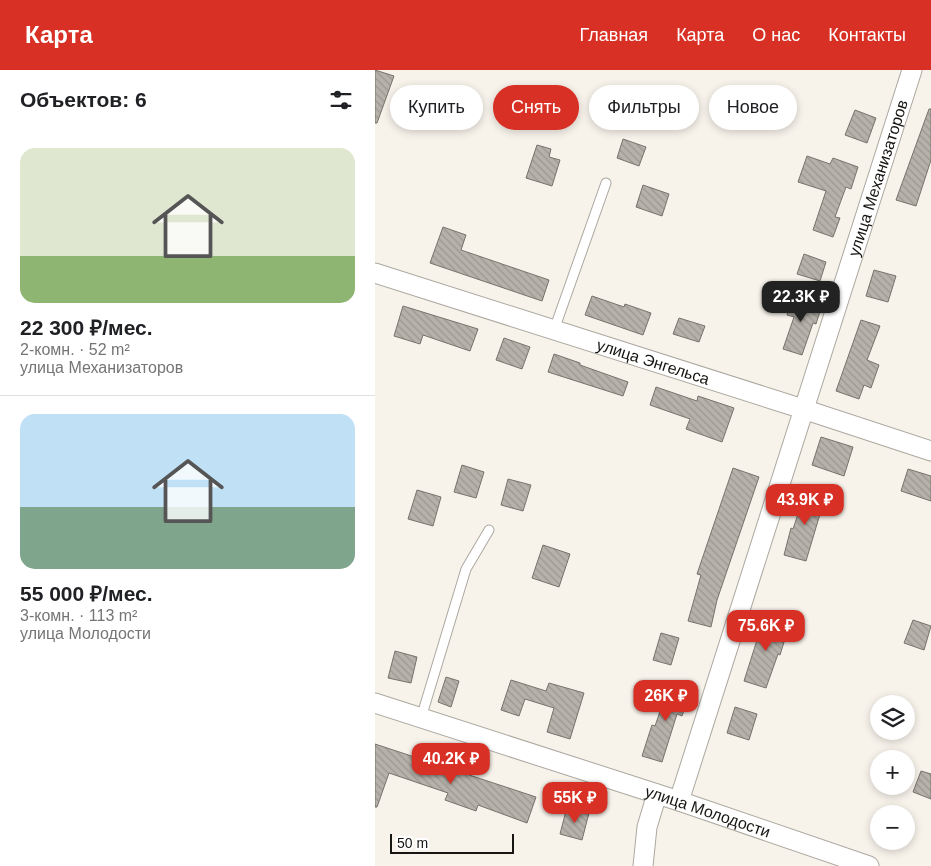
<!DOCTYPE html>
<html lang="ru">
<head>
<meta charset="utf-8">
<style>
  :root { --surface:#fff; --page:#f6f6f6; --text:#202124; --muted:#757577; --line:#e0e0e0; --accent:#d93025 }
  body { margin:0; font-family:Helvetica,sans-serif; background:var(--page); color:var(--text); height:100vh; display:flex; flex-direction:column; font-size:19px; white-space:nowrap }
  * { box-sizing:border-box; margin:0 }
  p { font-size:16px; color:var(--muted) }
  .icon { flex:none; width:28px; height:28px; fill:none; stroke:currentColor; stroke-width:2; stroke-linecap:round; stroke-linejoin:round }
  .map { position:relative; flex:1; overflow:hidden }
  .panel { display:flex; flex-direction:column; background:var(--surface); width:375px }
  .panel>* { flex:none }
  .top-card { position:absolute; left:15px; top:15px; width:465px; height:45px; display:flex; gap:10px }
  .buttons { position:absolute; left:495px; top:625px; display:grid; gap:10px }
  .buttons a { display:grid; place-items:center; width:45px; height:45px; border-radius:50%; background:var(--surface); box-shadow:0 2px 8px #0003; font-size:25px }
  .scale { position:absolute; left:15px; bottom:12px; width:124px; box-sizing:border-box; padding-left:5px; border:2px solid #171512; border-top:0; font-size:14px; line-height:18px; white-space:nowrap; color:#171512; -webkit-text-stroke:4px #fff; paint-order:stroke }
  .price { position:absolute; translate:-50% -42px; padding:0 11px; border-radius:10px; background:var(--accent); color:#fff; font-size:16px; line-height:32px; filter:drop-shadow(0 1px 2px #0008) }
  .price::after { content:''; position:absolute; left:50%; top:30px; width:15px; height:11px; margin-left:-8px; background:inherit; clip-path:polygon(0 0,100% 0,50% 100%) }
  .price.active { background:#222; color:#fff }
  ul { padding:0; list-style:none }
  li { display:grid; align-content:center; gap:10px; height:265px; padding:0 20px }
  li+li { border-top:1px solid var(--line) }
  li span { display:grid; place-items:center; height:155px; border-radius:15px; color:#555 }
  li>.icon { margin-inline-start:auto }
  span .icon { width:90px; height:90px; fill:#fffc; stroke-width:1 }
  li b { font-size:21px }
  h2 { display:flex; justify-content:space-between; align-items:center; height:60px; padding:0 20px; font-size:21px }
  .pill { padding:0 18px; border-radius:22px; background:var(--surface); box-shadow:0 2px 8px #0003; font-size:18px; line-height:45px }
  .pill.active { background:var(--accent); color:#fff }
  header { display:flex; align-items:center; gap:30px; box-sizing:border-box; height:70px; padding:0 25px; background:var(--accent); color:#fff }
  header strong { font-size:24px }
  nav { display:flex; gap:28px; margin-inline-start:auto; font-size:18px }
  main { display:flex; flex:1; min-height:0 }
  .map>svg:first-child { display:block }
</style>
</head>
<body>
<header>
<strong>Карта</strong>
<nav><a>Главная</a><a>Карта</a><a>О нас</a><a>Контакты</a></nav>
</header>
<main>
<section class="panel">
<h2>Объектов: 6<svg class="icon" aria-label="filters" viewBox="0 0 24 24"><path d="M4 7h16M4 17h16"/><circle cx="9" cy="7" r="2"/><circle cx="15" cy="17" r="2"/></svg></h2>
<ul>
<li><span style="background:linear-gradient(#dfe7d0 70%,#8fb573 0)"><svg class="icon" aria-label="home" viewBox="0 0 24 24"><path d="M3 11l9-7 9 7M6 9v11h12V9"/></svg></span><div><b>22 300 ₽/мес.</b><p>2-комн. · 52 m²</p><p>улица Механизаторов</p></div></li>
<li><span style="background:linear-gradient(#bfe0f5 60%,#7fa58c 0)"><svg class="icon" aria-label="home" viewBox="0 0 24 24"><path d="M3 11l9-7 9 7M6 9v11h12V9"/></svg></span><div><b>55 000 ₽/мес.</b><p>3-комн. · 113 m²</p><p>улица Молодости</p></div></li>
</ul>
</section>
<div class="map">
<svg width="556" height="796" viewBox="0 0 556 796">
  <defs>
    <pattern id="building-back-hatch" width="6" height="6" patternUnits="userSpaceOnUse" patternTransform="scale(1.25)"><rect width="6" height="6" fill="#b6b2aa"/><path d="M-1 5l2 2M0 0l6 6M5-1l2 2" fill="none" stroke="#9c9891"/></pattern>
  </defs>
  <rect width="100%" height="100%" fill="#f7f2ea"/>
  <!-- building -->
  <path fill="url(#building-back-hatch)" stroke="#77736c" d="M0 0 19 6 2 53H0Z
    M554 39H556V90L541 136 521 130Z
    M480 40 501 48 492 73 470 65Z
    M248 69 271 77 264 96 242 88Z
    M162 75 176 79 174 87 185 90 177 116 151 108Z
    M432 86 455 94 458 88 483 97 476 119 471 117 460 147 465 148 458 167 438 160 451 121 423 112Z
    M268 115 294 124 287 146 261 137Z
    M68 157 91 165 86 180 174 210 167 231 55 193Z
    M429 184 451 192 445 211 422 204Z
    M499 200 521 206 513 232 491 226Z
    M418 225 447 235 441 254 438 253 427 285 408 279 419 247 412 245Z
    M217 226 249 237 250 234 276 243 268 265 210 245Z
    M28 236 103 259 95 281 48 265 45 274 19 266Z
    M304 248 330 256 324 272 298 264Z
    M486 250 505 256 492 290 504 295 496 318 489 315 484 329 461 321Z
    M129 268 155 277 147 299 121 290Z
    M179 284 205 293V295L253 312 248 326 173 302Z
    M281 317 322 331 323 326 359 338 347 372 311 359 315 349 275 335Z
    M446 367 478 377 469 406 437 395Z
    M87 395 109 402 101 428 79 422Z
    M358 398 384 407 342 530 336 557 313 551 326 505 322 504Z
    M533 399 556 406V431L526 421Z
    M133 409 156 415 148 441 126 435Z
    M42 420 66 427 58 456 33 449Z
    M431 420 452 426 447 445 445 444 431 491 409 485 416 458 418 459Z
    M168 475 195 484 184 517 157 508Z
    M389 548 414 556 405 585 403 584 391 618 369 611Z
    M538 550 556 556 549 580 529 573Z
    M286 563 304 568 296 595 278 590Z
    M20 581 42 587 36 613 13 608Z
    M71 607 84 611 76 637 63 632Z
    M136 610 171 621 174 613 209 623 195 669 172 662 179 638 150 629 144 646 126 640Z
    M295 613 316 620 307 646 302 644 287 692 267 686 277 655 280 656Z
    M360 637 382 644 374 670 352 663Z
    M0 674 161 727 152 753 103 735 101 741 70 730 73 723 14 703 2 737H0Z
    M546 701 556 704V729L538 722Z
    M192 737 214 743 207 770 185 764Z"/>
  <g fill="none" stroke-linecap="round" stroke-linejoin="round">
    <!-- service casing -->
    <g stroke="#aca8a0" stroke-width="11">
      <path id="service" d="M179 260 231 113
        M46 648 91 499 114 460"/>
    </g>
    <!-- minor casing -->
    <g stroke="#aca8a0" stroke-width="21">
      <g id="minor">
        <path id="s1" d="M0 203 428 339 556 381"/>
        <path id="s2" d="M0 633 304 731 494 796"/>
        <path id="s3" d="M304 731 537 0"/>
        <path d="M268 796 272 757 282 724"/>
      </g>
    </g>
    <!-- service -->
    <use href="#service" stroke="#fff" stroke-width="9"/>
    <!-- minor -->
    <use href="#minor" stroke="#fff" stroke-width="19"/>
  </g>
  <g text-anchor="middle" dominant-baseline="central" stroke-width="4.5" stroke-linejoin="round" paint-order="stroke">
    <!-- street labels -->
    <g font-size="16" fill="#171512" stroke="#fff">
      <text stroke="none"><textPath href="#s3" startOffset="654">улица Механизаторов</textPath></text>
      <text stroke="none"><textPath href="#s1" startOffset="292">улица Энгельса</textPath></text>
      <text stroke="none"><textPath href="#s2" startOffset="350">улица Молодости</textPath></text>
    </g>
  </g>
</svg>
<div class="buttons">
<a><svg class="icon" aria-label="layers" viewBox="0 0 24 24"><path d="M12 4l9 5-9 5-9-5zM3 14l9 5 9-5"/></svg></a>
<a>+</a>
<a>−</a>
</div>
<div class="scale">50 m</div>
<b class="price active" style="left:426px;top:253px">22.3K ₽</b>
<b class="price" style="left:430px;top:456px">43.9K ₽</b>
<b class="price" style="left:391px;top:582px">75.6K ₽</b>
<b class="price" style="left:291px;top:652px">26K ₽</b>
<b class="price" style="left:76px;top:715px">40.2K ₽</b>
<b class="price" style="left:200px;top:754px">55K ₽</b>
<div class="top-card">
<a class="pill">Купить</a>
<a class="pill active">Снять</a>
<a class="pill">Фильтры</a>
<a class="pill">Новое</a>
</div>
</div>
</main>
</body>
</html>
